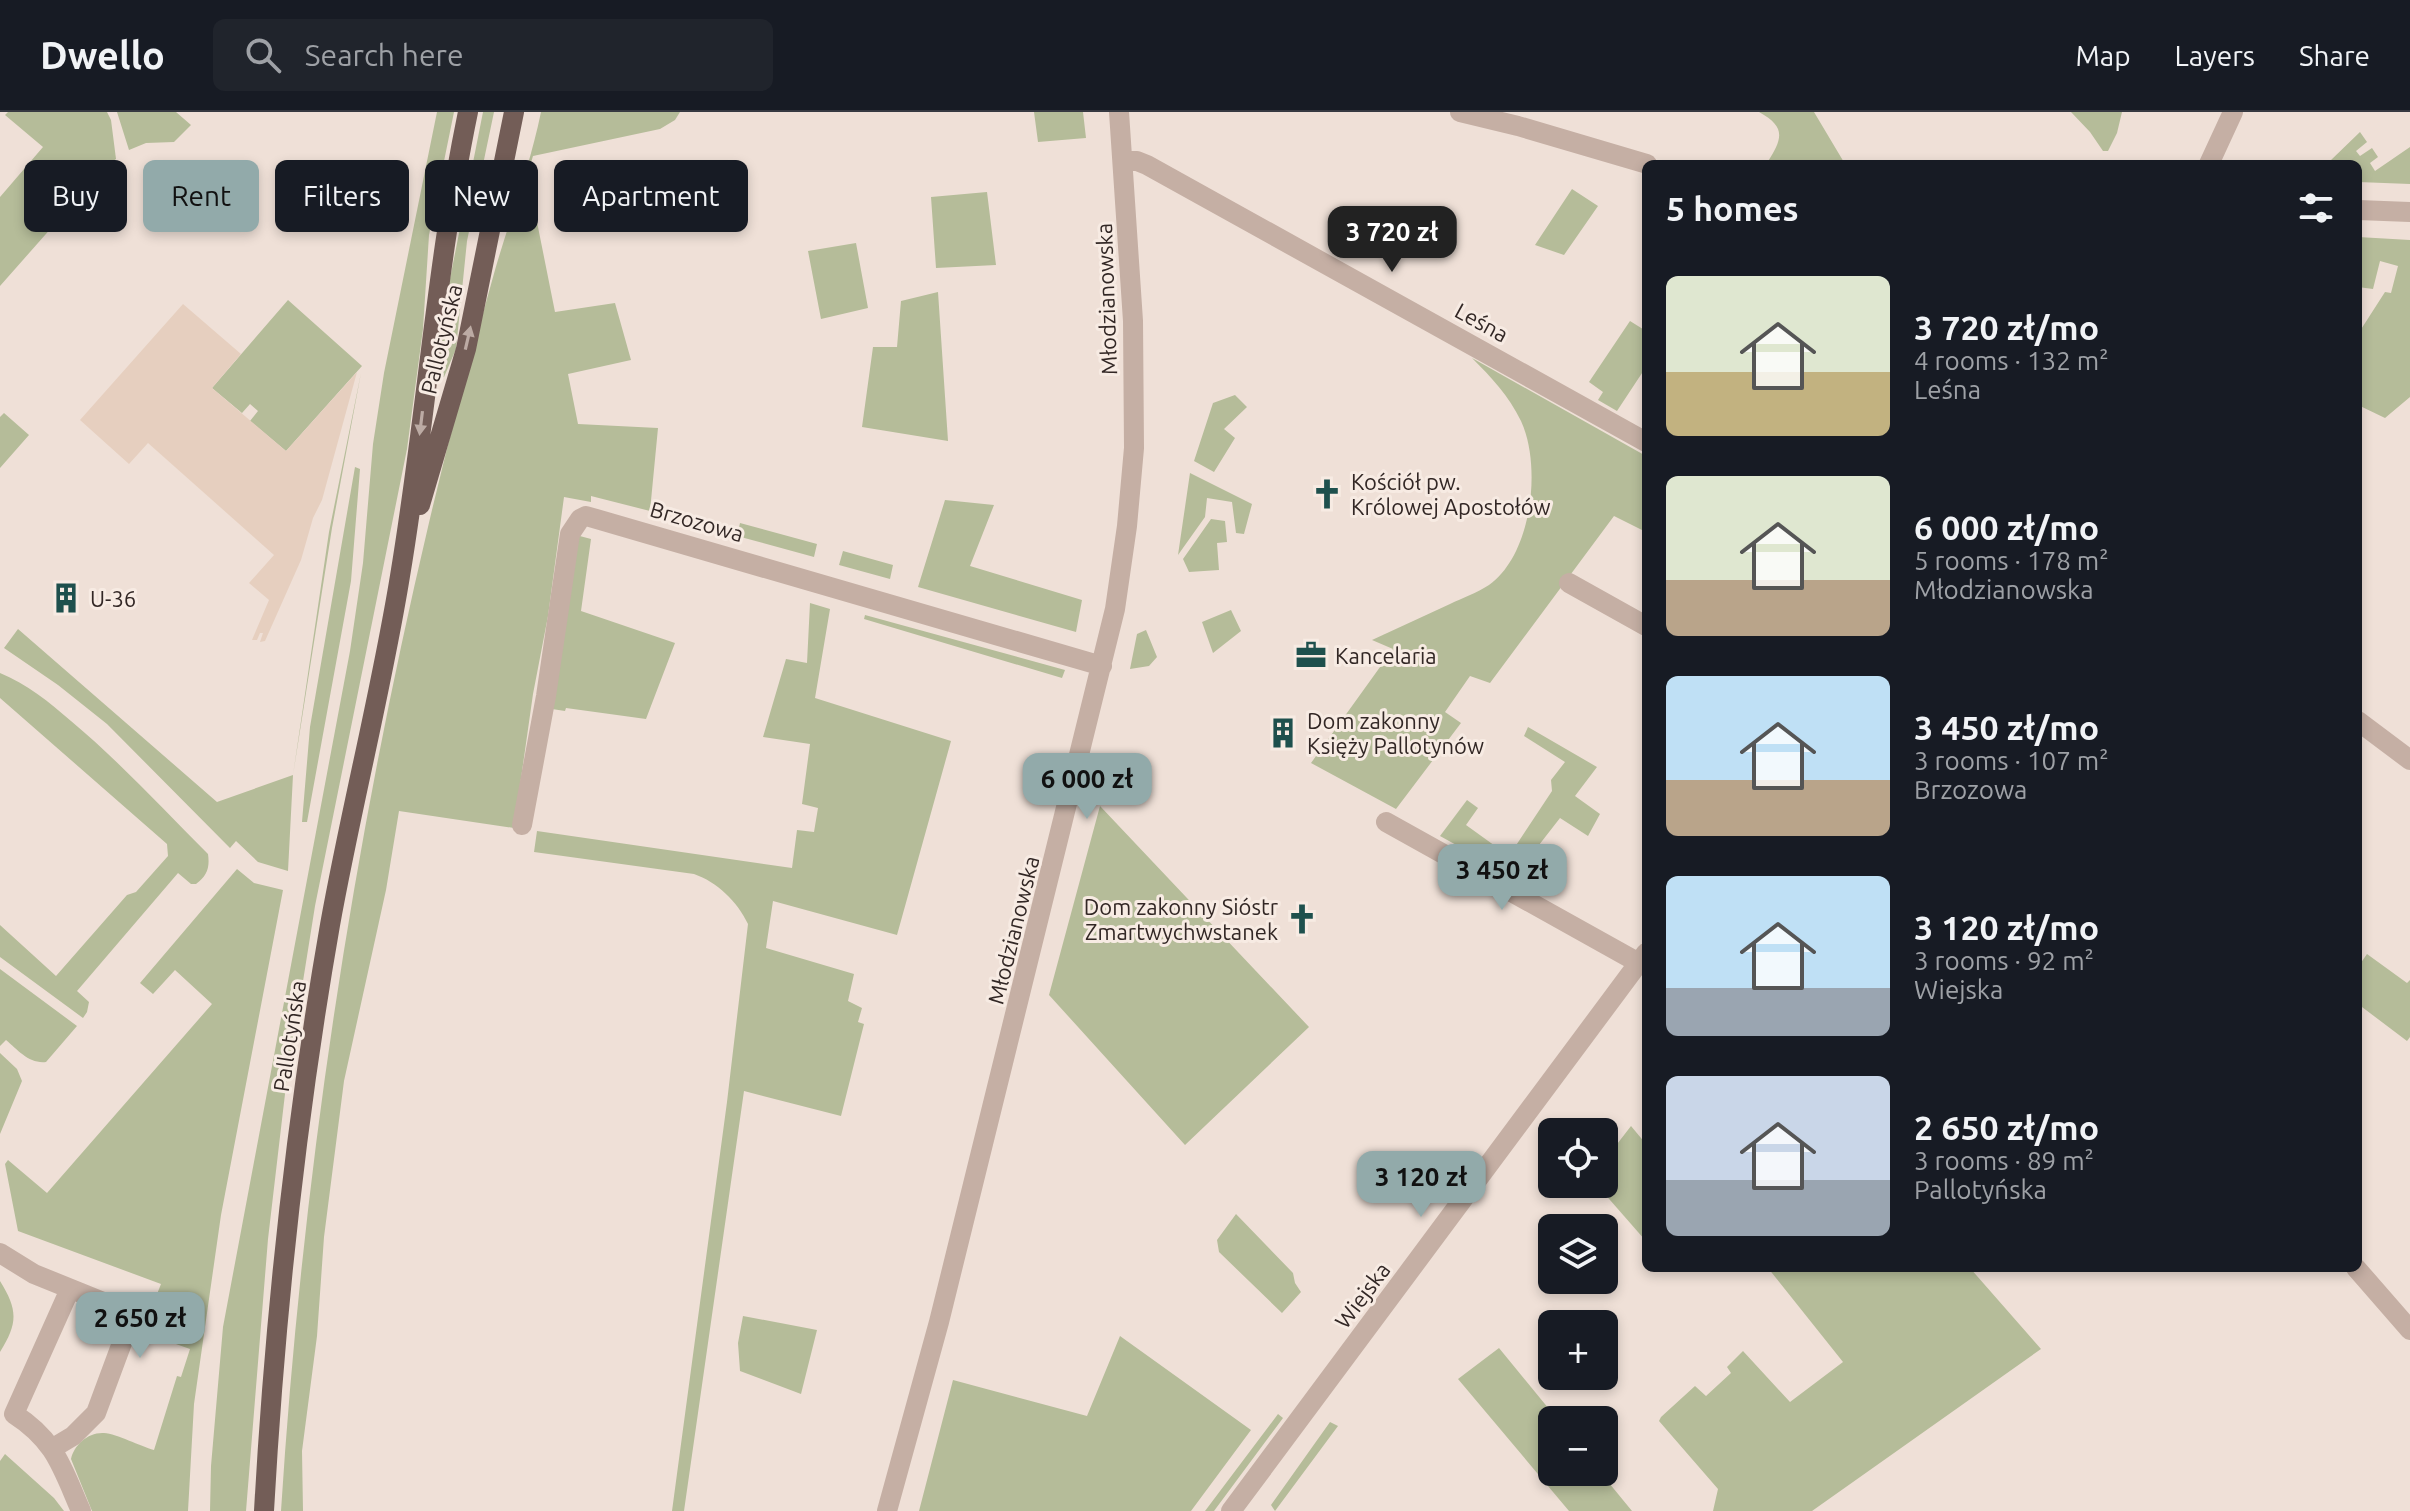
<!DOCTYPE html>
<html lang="en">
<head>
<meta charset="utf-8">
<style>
  :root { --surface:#171b24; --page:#20242c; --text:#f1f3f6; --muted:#9ea1a6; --line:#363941; --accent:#92aaaa }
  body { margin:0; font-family:Ubuntu,sans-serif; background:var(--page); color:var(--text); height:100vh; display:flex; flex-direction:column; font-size:30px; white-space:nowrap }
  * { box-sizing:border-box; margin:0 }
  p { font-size:26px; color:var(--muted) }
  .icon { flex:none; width:44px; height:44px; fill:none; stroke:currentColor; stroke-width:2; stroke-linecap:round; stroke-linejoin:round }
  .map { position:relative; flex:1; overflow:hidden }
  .sheet { position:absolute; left:1642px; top:48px; width:720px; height:1112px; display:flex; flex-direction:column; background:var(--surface); border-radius:12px; box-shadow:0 4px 12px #0003 }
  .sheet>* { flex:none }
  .top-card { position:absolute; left:24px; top:48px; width:760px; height:72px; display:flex; gap:16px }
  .buttons { position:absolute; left:1538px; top:1006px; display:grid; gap:16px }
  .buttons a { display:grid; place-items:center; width:80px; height:80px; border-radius:12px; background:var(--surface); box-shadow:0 4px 12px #0003; font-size:40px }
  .price { position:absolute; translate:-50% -68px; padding:0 18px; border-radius:16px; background:var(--accent); color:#111; font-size:26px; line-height:52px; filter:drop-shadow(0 2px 4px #0008) }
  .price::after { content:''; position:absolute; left:50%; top:48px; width:24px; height:18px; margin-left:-12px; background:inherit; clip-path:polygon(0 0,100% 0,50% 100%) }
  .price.active { background:#222; color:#fff }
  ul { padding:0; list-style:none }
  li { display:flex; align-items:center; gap:24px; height:200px; padding:0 24px }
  li span { display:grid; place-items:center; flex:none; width:224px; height:160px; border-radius:12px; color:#555 }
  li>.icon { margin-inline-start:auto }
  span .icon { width:96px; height:96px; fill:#fffc; stroke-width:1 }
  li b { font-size:34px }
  h2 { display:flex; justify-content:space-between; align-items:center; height:96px; padding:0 24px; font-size:34px }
  .pill { padding:0 28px; border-radius:12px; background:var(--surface); box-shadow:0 4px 12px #0003; font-size:28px; line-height:72px }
  .pill.active { background:var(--accent); color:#111 }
  header { display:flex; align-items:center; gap:48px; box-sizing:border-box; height:112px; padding:0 40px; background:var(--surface); border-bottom:2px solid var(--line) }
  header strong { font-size:38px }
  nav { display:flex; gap:44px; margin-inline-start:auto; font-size:28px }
  .search { width:560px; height:72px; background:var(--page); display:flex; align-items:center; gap:20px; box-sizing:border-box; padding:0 28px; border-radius:12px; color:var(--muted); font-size:30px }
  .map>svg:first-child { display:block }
</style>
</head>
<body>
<header>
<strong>Dwello</strong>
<div class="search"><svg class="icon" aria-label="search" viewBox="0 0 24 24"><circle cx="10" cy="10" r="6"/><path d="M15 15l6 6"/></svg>Search here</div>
<nav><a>Map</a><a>Layers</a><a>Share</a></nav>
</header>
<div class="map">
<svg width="2410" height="1399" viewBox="0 0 2410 1399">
  <rect width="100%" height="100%" fill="#efe0d7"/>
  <!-- green -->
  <path fill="#b5bc99" d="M8 0H107L111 8 116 47 106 54 0 174V85L43 35 5 3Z
    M117 0H176L191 13 174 30 146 31 129 38Z
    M437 0H454L429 123 423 217 407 337 315 794 285 982 268 1127 246 1399H210L211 1354 223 1215 350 539 363 451 373 332 384 261Z
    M483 0H494L467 129 456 237 444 265 441 266 439 254 443 202Z
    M541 0H680L675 8 660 17 533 44 525 70H529L555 200 615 191 631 248 568 262 578 312 658 316 650 399 591 384V390L564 385 548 504 533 582 514 716 399 699 386 778 344 969 324 1125 317 1224 302 1339 303 1399H281C302 1068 352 737 428 415 448 329 471 243 495 158 510 106 530 54 541 0Z
    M1034 0H1083L1086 26 1038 30Z
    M1759 0H1814L1845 52 1767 51C1783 26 1786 15 1759 0Z
    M2071 0H2122L2117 21 2108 39H2103L2090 20Z
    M2360 20 2367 30 2356 39 2360 44 2372 36 2378 45 2370 51 2375 59 2410 35V72L2358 70V52H2322L2331 48Z
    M621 53 627 81 568 95 560 64Z
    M1572 77 1598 94 1564 143 1535 133Z
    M987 80 996 153 936 156 931 85Z
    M2358 125 2410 128V285L2385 306 2358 293V222L2385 180 2391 181 2398 154 2380 149 2373 177 2358 175Z
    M856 131 868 196 821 207 808 139Z
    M938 180 948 329 862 315 873 235H897L901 189Z
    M288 188 362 254 286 339 250 309 258 299 250 292 242 301 212 276Z
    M1630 209 1646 219V255L1617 299 1598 288 1603 280 1589 270Z
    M1472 246 1646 344V420L1614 404 1490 571 1470 564 1445 600 1461 611 1396 697 1311 651 1393 537 1372 528C1398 516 1424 504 1450 492 1462 486 1477 481 1489 473 1532 443 1542 354 1521 309 1509 284 1491 265 1472 246Z
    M361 261 332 416 293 663 288 759 258 750 236 729 230 736 107 612 58 573 4 536 18 517 217 690 293 663 329 420Z
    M1235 283 1247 295 1224 317 1235 326 1214 360 1194 349 1213 291Z
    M4 301 29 323 0 356V305Z
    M355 355 360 357 351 469 307 710H302L310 615Z
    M1190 361 1252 392 1244 422 1236 421 1232 390 1207 386 1205 405 1178 443Z
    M945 388 994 393 970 454 1082 488 1076 520 918 475Z
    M1211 407 1225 409 1227 430 1217 431 1219 458 1189 460 1183 447Z
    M740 411 817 432 814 445 737 424Z
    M576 423 591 427 581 499 675 531 646 607 566 596 565 599 552 597Z
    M843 439 893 453 890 467 839 453Z
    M810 491 830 497 815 586 951 629 897 823 773 789 766 836 854 862 848 889 862 896 858 910 864 912 841 1004 744 979 684 1399H672L727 990 748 812C737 789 717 770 694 762L534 740 537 719 792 756 797 718 814 720 818 696 802 692 810 632 763 625 786 547 807 551Z
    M1231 498 1241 519 1213 541 1202 510Z
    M865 503 1065 558 1062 566 864 507Z
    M1146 518 1157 545 1149 554 1130 557 1137 522Z
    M0 561C27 572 49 590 71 609 120 650 163 697 208 742 210 756 207 764 196 772H191L178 761 77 879 89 890 87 900 83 906 0 845V813L56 864 127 783 136 780 168 744 167 732 0 586Z
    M1528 615 1597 655 1575 684 1600 702 1588 724 1560 706 1514 765 1440 724 1467 688 1478 696 1466 713 1509 744 1552 679 1551 668 1565 650 1524 624Z
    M1100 694 1309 915 1185 1033 1049 883Z
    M237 757 254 771 283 778 221 1103 194 1292 188 1399H92L71 1347C74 1333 88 1320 104 1321 117 1322 140 1334 154 1338L177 1264 181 1265 190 1237 142 1220 161 1172 18 1119 5 1052 8 1048 47 1081 212 892 175 858 153 882 140 871Z
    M2367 842 2407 871 2410 868V925L2407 929 2358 892V855Z
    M0 857 77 914 46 950C29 952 18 938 6 928L0 934Z
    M0 941 17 957 22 969 0 1022Z
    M1631 1014 1646 1032 1645 1128 1596 1072H1604V1049Z
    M1236 1102 1293 1161 1295 1171 1301 1180 1282 1201 1219 1140 1217 1128Z
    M1768 1156H1970L2041 1237 1812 1399H1713L1718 1377 1659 1309 1661 1305 1695 1274 1706 1284 1731 1261 1727 1255 1743 1239 1790 1290 1843 1250Z
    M0 1169C18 1198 18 1211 0 1240Z
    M743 1204 817 1218 801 1282 740 1259 738 1231Z
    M1120 1224 1251 1318 1191 1399H919L953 1268 1087 1304Z
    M1499 1236 1558 1308H1552V1360H1600L1632 1399H1569L1458 1267Z
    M1278 1302 1283 1306 1214 1399H1205Z
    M1330 1310 1338 1314 1275 1399 1271 1393Z
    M5 1342 54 1386 64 1399H0V1349Z"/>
  <!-- plaza -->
  <path fill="#e6cfbf" d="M183 192 241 242 212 276 286 339 357 260 322 388 313 406 301 448 265 529 260 530 263 521H260L257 528H252L269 488 249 471 274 443 148 331 129 352 80 308Z"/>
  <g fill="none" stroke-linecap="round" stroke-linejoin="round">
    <!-- minor -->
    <path stroke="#c5afa4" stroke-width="20" d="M1460 0 1518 14 1647 52
      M1123 49H1137L1147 53 1646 330
      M2209 52 2233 0
      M2358 98 2410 100
      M1569 471 1646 514
      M2358 609 2410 648
      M1386 710 1639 851
      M522 713 546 584 570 422 580 407 586 404 1102 554
      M0 1141 34 1162 118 1196 124 1201 129 1212 96 1301 73 1324 53 1336
      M2356 1156 2410 1218
      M70 1177 14 1302C56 1329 62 1356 81 1399
      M887 1399 939 1210 1115 497 1127 414 1134 336 1133 209 1119 0
      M1231 1399 1646 841"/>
    <!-- major -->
    <path stroke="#735d57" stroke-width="20" d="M420 393 466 237 514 0
      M264 1399C275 1202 296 1007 330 813 351 696 381 581 400 464 426 309 436 154 468 0"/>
  </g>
  <!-- one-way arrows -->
  <defs><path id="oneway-solid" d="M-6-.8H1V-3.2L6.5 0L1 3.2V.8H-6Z" transform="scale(2)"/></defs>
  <g fill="#bcaba4">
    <use href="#oneway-solid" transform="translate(468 226) rotate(-77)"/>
    <use href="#oneway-solid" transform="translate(421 311) rotate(97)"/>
  </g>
  <!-- icons -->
  <defs>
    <g id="church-bare" transform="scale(2.4)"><path d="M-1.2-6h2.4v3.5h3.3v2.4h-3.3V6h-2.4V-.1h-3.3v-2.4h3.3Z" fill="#1e504d" stroke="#f7ebe3" stroke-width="2.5" paint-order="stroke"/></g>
    <g id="building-bare" transform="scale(2.4)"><path d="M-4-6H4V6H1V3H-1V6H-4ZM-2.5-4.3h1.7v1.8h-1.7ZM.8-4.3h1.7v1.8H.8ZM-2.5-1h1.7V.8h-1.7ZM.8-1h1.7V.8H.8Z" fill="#1e504d" stroke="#f7ebe3" stroke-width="2.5" paint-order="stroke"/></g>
    <g id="office-bare" transform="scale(2.4)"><path d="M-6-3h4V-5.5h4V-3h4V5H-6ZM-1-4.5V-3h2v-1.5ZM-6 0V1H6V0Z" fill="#1e504d" stroke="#f7ebe3" stroke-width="2.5" paint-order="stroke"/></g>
  </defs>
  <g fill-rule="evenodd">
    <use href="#church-bare" x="1327" y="382"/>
    <use href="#building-bare" x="66" y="486"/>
    <use href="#office-bare" x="1311" y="543"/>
    <use href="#building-bare" x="1283" y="621"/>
    <use href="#church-bare" x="1302" y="807"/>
  </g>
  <g text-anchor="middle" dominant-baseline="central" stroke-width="6" stroke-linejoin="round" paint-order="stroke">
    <!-- street labels -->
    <g font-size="22" fill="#322725" stroke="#f7ebe3">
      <text transform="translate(1106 187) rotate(-92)">Młodzianowska</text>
      <text transform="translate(1482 210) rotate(29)">Leśna</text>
      <text transform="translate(441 227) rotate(-76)">Pallotyńska</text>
      <text transform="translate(697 409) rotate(16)">Brzozowa</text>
      <text transform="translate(1013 818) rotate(-76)">Młodzianowska</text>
      <text transform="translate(289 924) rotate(-81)">Pallotyńska</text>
      <text transform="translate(1362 1183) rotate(-53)">Wiejska</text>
    </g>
    <!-- poi labels -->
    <g font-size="22" fill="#322725" stroke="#f7ebe3" text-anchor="start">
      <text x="1351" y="369">Kościół pw.<tspan x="1351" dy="25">Królowej Apostołów</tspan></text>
      <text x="90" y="486">U-36</text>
      <text x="1335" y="543">Kancelaria</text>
      <text x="1307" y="608">Dom zakonny<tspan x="1307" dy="25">Księży Pallotynów</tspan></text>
      <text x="1278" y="794" text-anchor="end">Dom zakonny Sióstr<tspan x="1278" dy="25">Zmartwychwstanek</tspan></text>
    </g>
  </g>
</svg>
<div class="buttons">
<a><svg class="icon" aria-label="locate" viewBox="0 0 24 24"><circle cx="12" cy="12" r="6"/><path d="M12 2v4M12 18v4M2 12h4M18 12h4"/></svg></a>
<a><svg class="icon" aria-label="layers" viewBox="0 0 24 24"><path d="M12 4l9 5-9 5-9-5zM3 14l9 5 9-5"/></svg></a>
<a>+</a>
<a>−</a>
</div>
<b class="price active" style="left:1392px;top:162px">3 720 zł</b>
<b class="price" style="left:1087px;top:709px">6 000 zł</b>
<b class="price" style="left:1502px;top:800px">3 450 zł</b>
<b class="price" style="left:1421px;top:1107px">3 120 zł</b>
<b class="price" style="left:140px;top:1248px">2 650 zł</b>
<div class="top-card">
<a class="pill">Buy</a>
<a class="pill active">Rent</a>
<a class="pill">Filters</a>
<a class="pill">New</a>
<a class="pill">Apartment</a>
</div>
<section class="sheet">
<h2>5 homes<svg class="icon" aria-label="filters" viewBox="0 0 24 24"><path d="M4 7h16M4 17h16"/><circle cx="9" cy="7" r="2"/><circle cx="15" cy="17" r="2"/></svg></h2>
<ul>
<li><span style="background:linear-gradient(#dfe7d0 60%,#c2b280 0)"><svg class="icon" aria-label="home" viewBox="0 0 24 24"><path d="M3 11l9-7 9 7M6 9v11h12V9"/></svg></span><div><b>3 720 zł/mo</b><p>4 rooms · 132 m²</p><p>Leśna</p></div></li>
<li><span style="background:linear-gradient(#dfe7d0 65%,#b9a48a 0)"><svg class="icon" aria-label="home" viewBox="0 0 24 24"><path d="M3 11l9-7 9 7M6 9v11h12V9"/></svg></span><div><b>6 000 zł/mo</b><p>5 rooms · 178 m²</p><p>Młodzianowska</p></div></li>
<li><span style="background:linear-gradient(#bfe0f5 65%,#b9a48a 0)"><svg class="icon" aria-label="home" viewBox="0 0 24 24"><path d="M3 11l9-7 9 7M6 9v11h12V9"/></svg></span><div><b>3 450 zł/mo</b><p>3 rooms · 107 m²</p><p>Brzozowa</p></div></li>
<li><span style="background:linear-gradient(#bfe0f5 70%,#9aa5b1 0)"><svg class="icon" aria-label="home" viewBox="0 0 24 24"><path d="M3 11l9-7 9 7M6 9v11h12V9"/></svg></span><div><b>3 120 zł/mo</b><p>3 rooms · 92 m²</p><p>Wiejska</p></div></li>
<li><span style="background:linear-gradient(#c9d6e8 65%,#9aa5b1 0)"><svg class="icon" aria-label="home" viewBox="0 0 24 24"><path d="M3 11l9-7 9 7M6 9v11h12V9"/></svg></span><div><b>2 650 zł/mo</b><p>3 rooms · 89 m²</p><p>Pallotyńska</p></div></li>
</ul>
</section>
</div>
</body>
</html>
